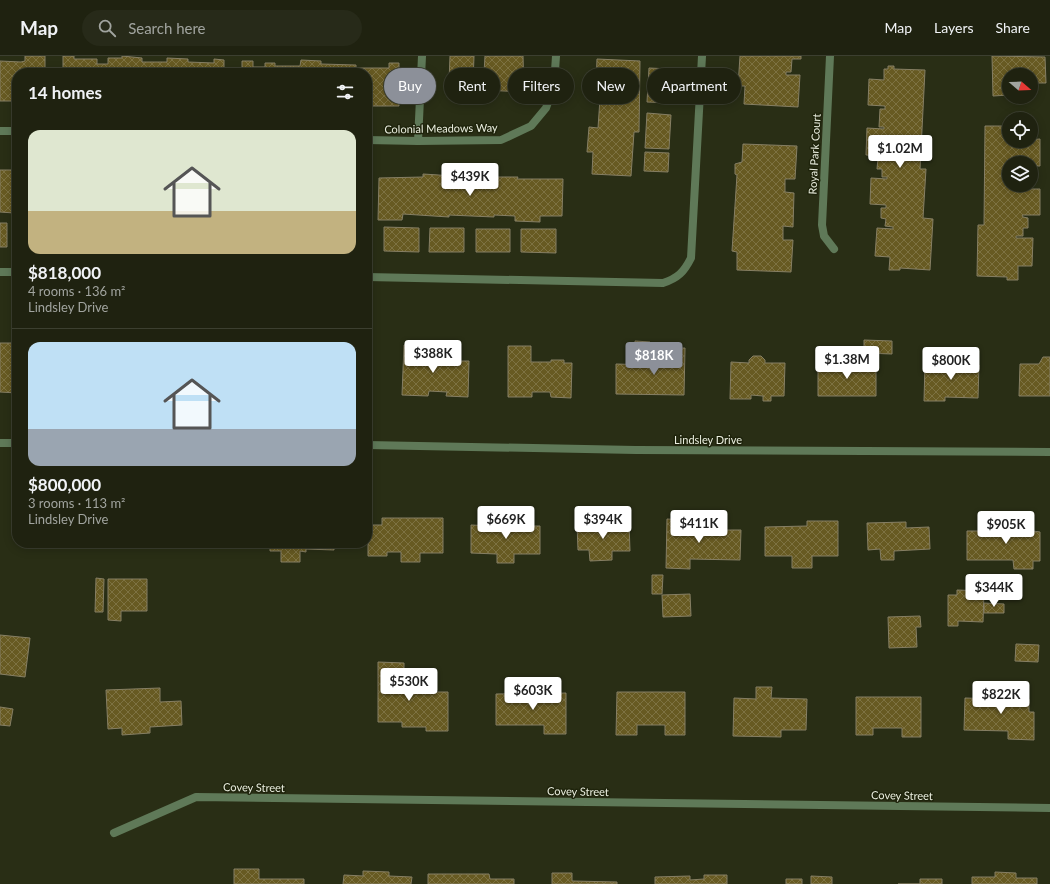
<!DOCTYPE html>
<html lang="en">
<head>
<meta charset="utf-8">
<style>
  :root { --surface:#1f2210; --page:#272a19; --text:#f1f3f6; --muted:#a1a49f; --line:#3c3f30; --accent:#8c9099 }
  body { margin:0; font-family:Lato,sans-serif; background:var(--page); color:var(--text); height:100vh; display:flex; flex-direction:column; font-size:15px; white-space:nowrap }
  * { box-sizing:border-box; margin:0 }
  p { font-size:13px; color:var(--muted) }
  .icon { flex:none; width:22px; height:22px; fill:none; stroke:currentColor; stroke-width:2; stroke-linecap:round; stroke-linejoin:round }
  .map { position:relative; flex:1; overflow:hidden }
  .drawer { position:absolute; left:12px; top:12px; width:360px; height:480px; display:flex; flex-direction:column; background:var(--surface); border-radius:16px; box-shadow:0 2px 10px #0003,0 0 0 1px var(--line) }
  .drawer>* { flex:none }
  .banner { position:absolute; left:384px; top:12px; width:380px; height:36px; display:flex; gap:8px }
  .needle { width:26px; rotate:109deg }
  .controls { position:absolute; left:1002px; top:12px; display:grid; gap:8px }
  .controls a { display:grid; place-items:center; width:36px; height:36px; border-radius:50%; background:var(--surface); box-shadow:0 2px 10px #0003,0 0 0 1px var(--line); font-size:20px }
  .price { position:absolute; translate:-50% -34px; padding:0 9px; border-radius:4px; background:#fff; color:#222; font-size:13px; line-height:26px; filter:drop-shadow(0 1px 2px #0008) }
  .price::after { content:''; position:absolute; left:50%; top:24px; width:12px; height:9px; margin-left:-6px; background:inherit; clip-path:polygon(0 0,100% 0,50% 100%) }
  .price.current { background:var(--accent); color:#fff }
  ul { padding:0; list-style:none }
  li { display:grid; align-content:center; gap:8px; height:212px; padding:0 16px }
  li+li { border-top:1px solid var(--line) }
  li span { display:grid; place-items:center; height:124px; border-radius:12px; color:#555 }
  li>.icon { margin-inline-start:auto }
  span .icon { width:72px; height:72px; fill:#fffc; stroke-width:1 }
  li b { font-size:17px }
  h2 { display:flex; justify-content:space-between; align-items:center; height:48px; padding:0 16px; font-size:17px }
  .tag { padding:0 14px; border-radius:18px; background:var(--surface); box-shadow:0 2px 10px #0003,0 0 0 1px var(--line); font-size:14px; line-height:36px }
  .tag.current { background:var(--accent); color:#fff }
  header { display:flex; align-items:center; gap:24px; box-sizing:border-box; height:56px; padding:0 20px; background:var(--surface); border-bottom:1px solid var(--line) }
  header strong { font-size:19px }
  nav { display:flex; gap:22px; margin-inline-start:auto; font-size:14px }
  .search { width:280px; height:36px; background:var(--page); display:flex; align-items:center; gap:10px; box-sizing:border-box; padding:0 14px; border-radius:22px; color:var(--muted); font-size:15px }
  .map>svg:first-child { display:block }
</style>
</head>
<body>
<header>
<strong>Map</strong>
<div class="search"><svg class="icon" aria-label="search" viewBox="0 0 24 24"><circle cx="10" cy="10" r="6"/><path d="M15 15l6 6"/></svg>Search here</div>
<nav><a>Map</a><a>Layers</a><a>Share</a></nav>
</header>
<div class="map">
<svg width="1050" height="828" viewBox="0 0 1050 828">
  <defs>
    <pattern id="building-cross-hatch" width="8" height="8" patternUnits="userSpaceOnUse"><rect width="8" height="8" fill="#675a22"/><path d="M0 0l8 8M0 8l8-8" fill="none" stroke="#7d7242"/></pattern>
  </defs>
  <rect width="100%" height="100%" fill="#292e15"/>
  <!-- building -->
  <path fill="url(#building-cross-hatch)" stroke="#867f64" d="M25 0H45V17H17V45H0V5L21 6 25 5Z
    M63 0H74V3H97V8H108V2H122V0L142 2V6H167V2L188 3V6L214 7V3L224 4V17H63Z
    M450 0H474L473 27 449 26Z
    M485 0H523L524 36 483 34Z
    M740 0H801V3H792L791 16H786V19H800L798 51 744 48 745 30H738Z
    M992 0 1045 1 1046 27H1033V41L1021 42 1031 41V19H1009V39L993 40Z
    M597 3 640 5 639 76H634L631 120 592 118 593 96H587L589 71 598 72 601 28H596Z
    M301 4 321 5V8L356 9V12H389V7H399V50H367V17H242V5H253V11H265V7H275V10H300Z
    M888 10H894V13L925 14 920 113H926L923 162 933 163 930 214 900 212V214H889L890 201 875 200 877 172 893 173V171L885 170 886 163 881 162V152H886V149L870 148 871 122 887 123V121H882V113H877L878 102H882L883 100 866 99 867 72 884 73V71H879L880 53H885V50L868 49 869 23 884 24V13H888Z
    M649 12 672 13 671 47 647 46Z
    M647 57 671 59 669 93 645 92Z
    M985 70H1009V85L1040 83V110H1031V107H1009V129H1028L1023 130V133H1040V159H1022L1023 161 1028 162V172H1023V180H1016V182H1033L1032 210H1018V224H1007V221L977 220 978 169H984Z
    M743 88 797 90 795 123H785V136L794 137 793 171 783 170V184H793L791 216 737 214V196L732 195 737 119 735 118V108L742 106Z
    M645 96 669 97 668 116 644 115Z
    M0 114H14V157L0 156Z
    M423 118 470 121V119H495V121H518L517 123H563L562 160H540V166L515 165V160L494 159V161L449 159V161L403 158 402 164H378L379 122 423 121Z
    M0 167H7V191H0Z
    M384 171 419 172V196L384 195Z
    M430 172H464V196H429Z
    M476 173H510V196H476Z
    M521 173H556V197L521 196Z
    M864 284 892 285V298L864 297Z
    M635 285 650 286 649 300 635 299Z
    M0 287H17V337L0 336Z
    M404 289 426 290 425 305H446V302H459V305H469L468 341 446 340 447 336 429 335 428 340 402 339Z
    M508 290H531V306H551V304H564V307H572L571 342 551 341 550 336H532V341H508Z
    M669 292H685L684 339 616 338V308L652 309 653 300 665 301V303L669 304Z
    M753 300H761L765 304V307H785L784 340H771V345H763V340L751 339V343H730L731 306 749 307V304Z
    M1043 301H1050V340H1019L1020 308H1039Z
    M945 303H955L959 308 979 309 978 342 945 341V345H924L925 308H943Z
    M836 304H857V310H876V340H818V309H836Z
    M382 462H443V497H420V506H401V496H387V500H368V469H382Z
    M495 463 517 464V470H540V498H514V507H497V498L471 497V469L495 470Z
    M667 463 690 464V467L711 468V474H741L740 504 690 503V513L666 512Z
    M807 465H838V500H812V512H792V500H765V471L807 470Z
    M906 466V472L929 471 930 493 894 495V504H881L880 493 868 494 867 467Z
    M629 467 630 495H612V504L590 505 589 494H578L577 468Z
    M994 467 1033 468V475L1040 476V505H1033V513H1014L1013 504H967V475H994Z
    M110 487H196V492L110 490Z
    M246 487H334V494L306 493V496L300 495V506H281V495H270V492H246Z
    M652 519H663L662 538H652Z
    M96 522 104 523 103 556H95Z
    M108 523H147V555H121V565L108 564Z
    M957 534 984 535 983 566 958 565V570H948V539H957Z
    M690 538 691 560 663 561 662 539Z
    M984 547 1004 548V557H984Z
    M920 560 921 571H916L917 591 889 592 888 561Z
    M0 579 30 582 25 621 0 618Z
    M1016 588 1039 589 1038 606 1015 605Z
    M378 606 404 607V636H448V675H426V671H402V666H378Z
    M756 631H772L771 642 807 643 806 674H781V681L733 680 734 642 756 643Z
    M160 632V646L181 645 182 669 150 671V677L122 679V672L108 673 106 634Z
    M1002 632H1018L1017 643H1029V656H1034V684L1008 683V675L964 674 965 642 1002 643Z
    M617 636H685V679H665V669H637V679H616Z
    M566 637V678H544V669H496V638Z
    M856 641H921V681H902V672H873V679H856Z
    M0 651 13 653 10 670 0 669Z
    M234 813H259V823H304V828H234Z
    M363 815 389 816V820L412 821 411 828H343L344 819 363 820Z
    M995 816 1016 817V822H1037V828H972V821H995Z
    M552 817H572V825L617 826V828H552Z
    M428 818H489L490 823H514V828H428Z
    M704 819H727V828H655V821L690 820V824L704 823Z
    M811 820 832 821V828H811Z
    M786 823H802V828H786Z
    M920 823H942V828H898H920Z"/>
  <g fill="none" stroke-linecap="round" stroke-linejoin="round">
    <!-- lane -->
    <path stroke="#5f7958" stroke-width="8" d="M418 85 422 0
      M0 216H17
      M367 221 663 227C678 222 684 216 691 202L702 0"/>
    <!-- street -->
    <path stroke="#5f7958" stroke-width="8" d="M830 0 822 169 824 180 834 193
      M0 75H17
      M367 84 418 85 501 84 531 70 546 52 554 30 556 0
      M0 387H17
      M367 389 636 394 1050 396
      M114 777 196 741 1050 752"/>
  </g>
  <g text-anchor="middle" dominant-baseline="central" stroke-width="3" stroke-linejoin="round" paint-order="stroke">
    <!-- street labels -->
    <g font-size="11" fill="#ebefe0" stroke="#1f240c">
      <text transform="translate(441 72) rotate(-1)">Colonial Meadows Way</text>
      <text transform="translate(814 98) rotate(-87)">Royal Park Court</text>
      <text x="708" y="383">Lindsley Drive</text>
      <text transform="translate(254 731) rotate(1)">Covey Street</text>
      <text transform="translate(578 735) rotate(1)">Covey Street</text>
      <text transform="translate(902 739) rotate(1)">Covey Street</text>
    </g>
  </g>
</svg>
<div class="controls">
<a><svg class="needle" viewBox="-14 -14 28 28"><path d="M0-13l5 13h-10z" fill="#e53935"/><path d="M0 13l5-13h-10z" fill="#a1a49f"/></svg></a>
<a><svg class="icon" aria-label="locate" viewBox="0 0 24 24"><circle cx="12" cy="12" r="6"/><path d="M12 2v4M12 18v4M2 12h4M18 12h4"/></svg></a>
<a><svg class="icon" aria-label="layers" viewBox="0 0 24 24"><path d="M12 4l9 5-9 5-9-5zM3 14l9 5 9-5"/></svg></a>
</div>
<b class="price" style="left:900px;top:113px">$1.02M</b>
<b class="price" style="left:470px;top:141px">$439K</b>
<b class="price" style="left:433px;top:318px">$388K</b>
<b class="price current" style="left:654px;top:320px">$818K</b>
<b class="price" style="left:847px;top:324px">$1.38M</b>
<b class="price" style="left:951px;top:325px">$800K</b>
<b class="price" style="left:506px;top:484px">$669K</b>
<b class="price" style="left:603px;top:484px">$394K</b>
<b class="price" style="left:699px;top:488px">$411K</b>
<b class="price" style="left:1006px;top:489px">$905K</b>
<b class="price" style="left:994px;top:552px">$344K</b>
<b class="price" style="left:409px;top:646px">$530K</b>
<b class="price" style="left:533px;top:655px">$603K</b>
<b class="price" style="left:1001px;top:659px">$822K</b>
<div class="banner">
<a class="tag current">Buy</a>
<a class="tag">Rent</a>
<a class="tag">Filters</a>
<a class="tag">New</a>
<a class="tag">Apartment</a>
</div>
<section class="drawer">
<h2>14 homes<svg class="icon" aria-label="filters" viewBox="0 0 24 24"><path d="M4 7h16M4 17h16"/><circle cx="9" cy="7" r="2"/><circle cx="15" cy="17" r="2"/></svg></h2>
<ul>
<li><span style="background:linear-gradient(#dfe7d0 65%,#c2b280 0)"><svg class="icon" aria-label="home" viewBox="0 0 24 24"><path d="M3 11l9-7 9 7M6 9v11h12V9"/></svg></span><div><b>$818,000</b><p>4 rooms · 136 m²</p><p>Lindsley Drive</p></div></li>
<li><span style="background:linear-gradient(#bfe0f5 70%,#9aa5b1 0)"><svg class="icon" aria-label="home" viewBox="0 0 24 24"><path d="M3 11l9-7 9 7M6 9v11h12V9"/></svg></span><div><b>$800,000</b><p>3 rooms · 113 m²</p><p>Lindsley Drive</p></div></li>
</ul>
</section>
</div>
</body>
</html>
